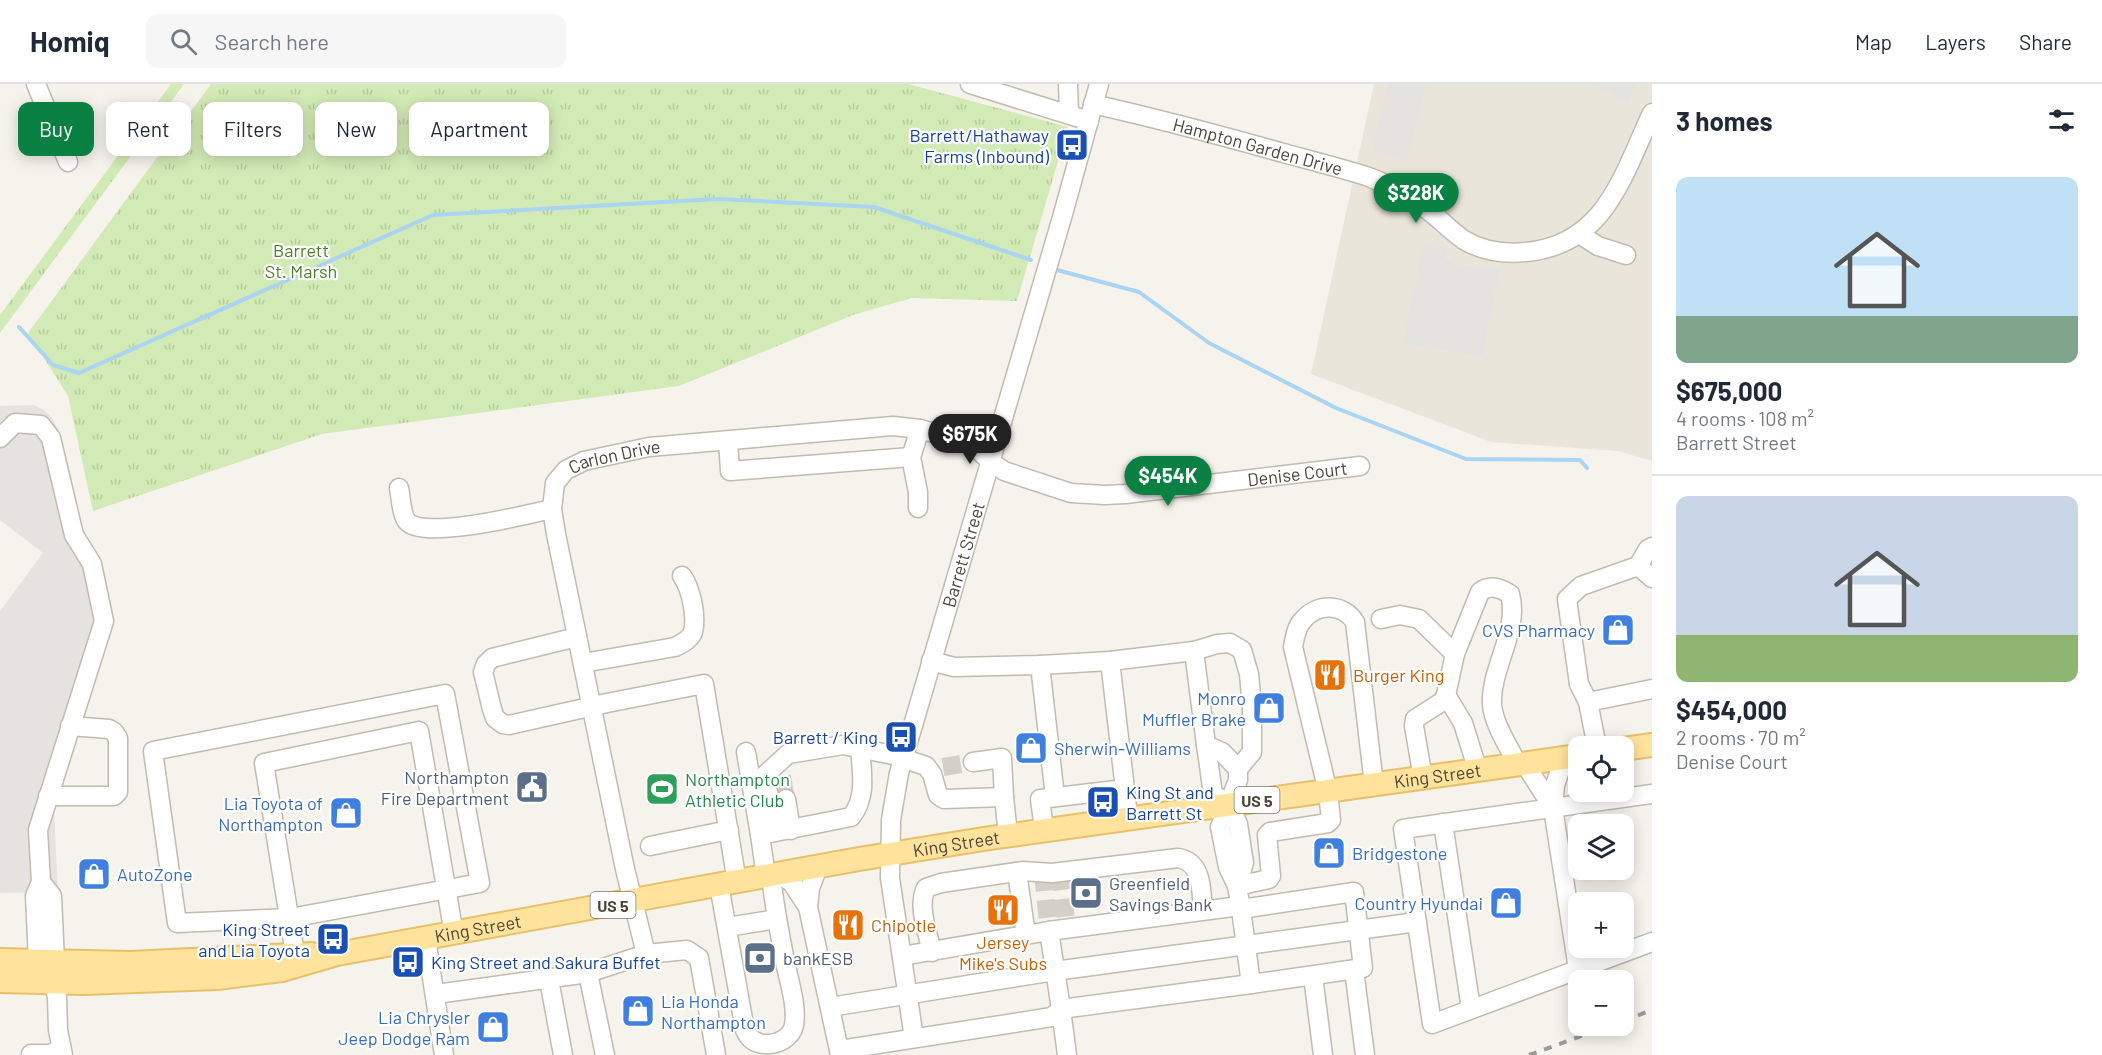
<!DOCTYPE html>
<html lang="en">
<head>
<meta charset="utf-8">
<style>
  :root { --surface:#fff; --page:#f6f6f7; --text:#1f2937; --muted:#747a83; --line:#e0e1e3; --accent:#0b8043 }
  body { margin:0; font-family:Barlow,sans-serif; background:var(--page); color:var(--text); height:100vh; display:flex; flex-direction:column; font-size:22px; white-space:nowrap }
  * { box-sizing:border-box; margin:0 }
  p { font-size:20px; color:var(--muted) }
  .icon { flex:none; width:33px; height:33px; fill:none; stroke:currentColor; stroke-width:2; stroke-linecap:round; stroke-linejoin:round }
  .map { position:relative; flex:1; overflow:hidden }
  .side { display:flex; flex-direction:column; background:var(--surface); width:450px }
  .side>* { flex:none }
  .guide { position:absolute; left:18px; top:18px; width:570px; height:54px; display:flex; gap:12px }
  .tools { position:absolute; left:1568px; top:652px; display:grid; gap:12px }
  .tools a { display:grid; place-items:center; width:66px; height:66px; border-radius:12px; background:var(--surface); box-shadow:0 3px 15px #0003; font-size:30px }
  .price { position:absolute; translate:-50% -51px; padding:0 14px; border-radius:21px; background:var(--accent); color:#fff; font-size:20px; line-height:39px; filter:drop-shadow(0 2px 3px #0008) }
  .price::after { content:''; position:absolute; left:50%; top:36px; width:18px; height:14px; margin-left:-9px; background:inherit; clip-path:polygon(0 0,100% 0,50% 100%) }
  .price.active { background:#222; color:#fff }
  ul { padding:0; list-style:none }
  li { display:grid; align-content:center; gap:12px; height:318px; padding:0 24px }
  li+li { border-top:2px solid var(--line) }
  li span { display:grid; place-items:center; height:186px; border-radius:12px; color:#555 }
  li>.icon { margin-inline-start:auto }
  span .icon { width:108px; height:108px; fill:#fffc; stroke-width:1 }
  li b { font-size:26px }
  h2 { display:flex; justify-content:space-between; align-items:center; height:72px; padding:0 24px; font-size:26px }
  .chip { padding:0 21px; border-radius:12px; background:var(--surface); box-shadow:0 3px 15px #0003; font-size:21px; line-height:54px }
  .chip.active { background:var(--accent); color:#fff }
  header { display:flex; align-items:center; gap:36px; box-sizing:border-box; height:84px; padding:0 30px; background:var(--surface); border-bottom:2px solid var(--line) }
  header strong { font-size:28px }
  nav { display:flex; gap:33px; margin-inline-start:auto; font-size:21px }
  .search { width:420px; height:54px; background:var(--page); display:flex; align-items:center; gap:15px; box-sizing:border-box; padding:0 21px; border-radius:12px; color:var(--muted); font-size:22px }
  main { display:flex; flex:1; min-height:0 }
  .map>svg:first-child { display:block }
</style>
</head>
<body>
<header>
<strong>Homiq</strong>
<div class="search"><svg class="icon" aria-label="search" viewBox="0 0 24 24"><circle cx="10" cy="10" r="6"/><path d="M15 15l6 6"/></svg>Search here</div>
<nav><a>Map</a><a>Layers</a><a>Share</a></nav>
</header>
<main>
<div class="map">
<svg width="1652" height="971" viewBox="0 0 1652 971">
  <defs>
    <pattern id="park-tufts" width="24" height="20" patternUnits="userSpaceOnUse" patternTransform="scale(1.5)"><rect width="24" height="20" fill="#d2eab5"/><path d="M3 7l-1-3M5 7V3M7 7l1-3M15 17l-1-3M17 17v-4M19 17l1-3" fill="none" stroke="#b6ca9c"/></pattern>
  </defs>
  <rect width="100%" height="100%" fill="#f6f3ec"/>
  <!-- residential -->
  <path fill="#eae5da" d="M1374 0H1652V377L1618 367 1491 358 1311 290Z"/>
  <!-- park -->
  <path fill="url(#park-tufts)" d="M171 0H184L0 249V231Z
    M211 0H908L1068 43 1017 217 911 214 853 231 679 302 322 350 93 427 68 312 28 249Z"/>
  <!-- parking -->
  <path fill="#e5e3e0" d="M1388 0H1426L1407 78 1372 68Z
    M1591 0H1636L1628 18Z
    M1424 157 1448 165 1445 175 1456 181 1500 185 1482 273 1403 259Z
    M34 321 44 326 52 334 57 344 105 556 54 725 58 808 0 809V527L43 469 0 436V322Z"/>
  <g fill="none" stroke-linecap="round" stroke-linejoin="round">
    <!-- stream -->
    <path stroke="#a9d4f2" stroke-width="4" d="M1057 186 1139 208 1209 259 1336 324 1466 375 1580 376 1587 384
      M19 243 53 281 79 289 433 131 718 115 874 123 1031 176"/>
    <!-- minor-tunnel -->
    <path stroke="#d4d0c8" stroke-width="18" stroke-dasharray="18 9" stroke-linecap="butt" d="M943 683 973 678
      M782 692 786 715
      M1060 788 1067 843
      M1043 789 1049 847"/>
    <!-- minor casing -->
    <g stroke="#c2bbae" stroke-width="21">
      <g id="minor">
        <path d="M36 0 68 78"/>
        <path d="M970 0 1089 37"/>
        <path d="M1068 0 1069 30"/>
        <path id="s1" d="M1093 20C1159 35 1223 52 1287 70 1313 77 1340 84 1366 92 1388 100 1411 112 1429 127 1441 136 1451 147 1464 156 1482 167 1505 170 1526 168 1605 161 1623 91 1652 29"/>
        <path d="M1579 150 1598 162 1626 171"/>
        <path d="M0 354 15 339 41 341 51 354 74 451 92 480 104 537 38 746 41 798 35 812 38 877 52 898 57 912 58 946 63 971"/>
        <path d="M728 357 730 387 911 373"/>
        <path d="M399 404C401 413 401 428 406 436 419 458 529 430 552 425"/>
        <path d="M918 424V408L911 373 920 345"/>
        <path d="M1638 482 1652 494"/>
        <path d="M1381 535 1400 531 1419 535 1455 570 1446 611 1443 617 1415 635 1414 642 1423 694"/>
        <path d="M577 553 492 574 486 580 483 588 492 625 495 634 503 640 509 641 607 619 704 600 737 798"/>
        <path d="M1194 567 1206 661"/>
        <path d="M1455 570 1480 508C1490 500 1500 504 1510 510 1520 547 1490 584 1492 621 1494 641 1509 663 1518 681"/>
        <path d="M931 577 954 583 1040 581 1110 577 1194 567 1217 560 1230 559 1242 566 1249 590 1252 623V668L1238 685V696L1220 743 1228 783 1237 802 1241 825 1251 900 1363 884 1354 808 1241 825"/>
        <path d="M1110 577 1125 705"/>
        <path d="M583 579 675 563C681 560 690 556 693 548 697 533 691 504 682 492"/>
        <path d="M1040 581 1055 713"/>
        <path d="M445 610 480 799 290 834 177 839 153 667Z"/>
        <path d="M1446 611 1463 639 1478 687"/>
        <path d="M1588 618 1652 605"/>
        <path d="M1597 663 1588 618 1579 600 1567 515 1581 502 1638 482 1648 465 1652 463"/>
        <path d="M746 668 760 751"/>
        <path d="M1564 675 1555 701 1553 724 1578 885"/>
        <path d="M1525 680 1553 724"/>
        <path d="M1652 710 1403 745 1432 940 1652 858"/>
        <path d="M48 712H114L118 708V654L114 648 109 645 70 642"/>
        <path d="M1004 713 1008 751"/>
        <path d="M786 715 791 746"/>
        <path d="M1443 739 1471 925"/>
        <path d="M1044 745 1040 715 1125 705 1128 733"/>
        <path d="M775 748 765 691 788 670 843 661 893 671 926 682 932 690 938 711 944 715 1004 713 1002 674 973 678"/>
        <path d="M650 762 729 746"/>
        <path d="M818 783 810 804 808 823 840 971"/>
        <path d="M1017 788 1026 851"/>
        <path d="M780 790 792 799 808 823"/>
        <path d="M766 792 760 751 851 733C867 714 862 688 860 665"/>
        <path d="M41 798 52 812 55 878 53 891"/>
        <path d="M719 801 745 946C749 955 756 960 766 960 778 961 792 953 794 941 797 922 790 901 786 882 780 852 774 822 771 791"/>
        <path d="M1237 802 1269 795 1271 792 1267 751 1270 748 1328 739 1331 736 1328 708 1293 563C1295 553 1296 543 1303 536 1317 519 1343 519 1355 538L1374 701"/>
        <path d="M1237 802 1244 779 1238 740 1228 720 1213 710 1206 661 1222 668 1238 685"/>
        <path d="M1240 822 1049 847 1061 925 1251 900"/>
        <path d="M727 843 777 835"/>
        <path d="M426 855 444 971"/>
        <path d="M932 868C928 849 917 822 926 804L941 799 1023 787 1052 789 1178 774C1203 778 1201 806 1203 826"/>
        <path d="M295 870 264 679 419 647 454 850"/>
        <path id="s2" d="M646 870 625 785 556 450 552 425 555 399 566 386 584 377 649 363 893 342 920 345 972 360 990 377 1004 387 1071 409 1105 411 1125 410 1360 382"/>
        <path d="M902 872 1049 847"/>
        <path d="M1354 886 1365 971"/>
        <path d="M1313 892 1323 971"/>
        <path d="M552 894 550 901 563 971"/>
        <path d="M436 910 588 889"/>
        <path d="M830 923 1055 887 1417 838"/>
        <path d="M1061 925 1067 971"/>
        <path id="s3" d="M914 954 890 794 891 736 899 689 1063 130 1099 0"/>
        <path d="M840 966 1052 933 1061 925"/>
        <path d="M31 970H50L61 965"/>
        <path d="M605 971 588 889 646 870 687 866 699 874 716 971"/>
      </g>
    </g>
    <!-- major casing -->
    <g stroke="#e6c16a" stroke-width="26">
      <g id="major">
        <path d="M1623 665 1652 661"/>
        <path d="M0 876 131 879 312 870"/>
        <path id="s4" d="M0 897 83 899 217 894 282 886 337 870 859 775 990 754 1578 672"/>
      </g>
    </g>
    <!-- minor -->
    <use href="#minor" stroke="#fff" stroke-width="18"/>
    <!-- major -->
    <use href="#major" stroke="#ffe39c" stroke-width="22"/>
    <!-- rail -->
    <path stroke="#9a9a9a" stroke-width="4" stroke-dasharray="8 8" stroke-linecap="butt" d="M1623 937 1652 926
      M1529 971 1609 942"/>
  </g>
  <!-- icons -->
  <defs>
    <g id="bus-square" transform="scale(1.725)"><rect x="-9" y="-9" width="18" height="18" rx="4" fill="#1a4fb4" stroke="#fff"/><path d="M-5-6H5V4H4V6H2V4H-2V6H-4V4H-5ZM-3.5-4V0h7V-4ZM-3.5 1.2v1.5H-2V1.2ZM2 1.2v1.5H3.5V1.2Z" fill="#fff"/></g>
    <g id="shop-square" transform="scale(1.725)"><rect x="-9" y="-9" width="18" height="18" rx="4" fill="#3f7fe0" stroke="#fff"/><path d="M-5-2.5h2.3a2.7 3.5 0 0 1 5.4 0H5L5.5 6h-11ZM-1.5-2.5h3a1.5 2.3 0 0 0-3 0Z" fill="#fff"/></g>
    <g id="restaurant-square" transform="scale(1.725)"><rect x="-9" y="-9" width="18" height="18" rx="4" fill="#e8710a" stroke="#fff"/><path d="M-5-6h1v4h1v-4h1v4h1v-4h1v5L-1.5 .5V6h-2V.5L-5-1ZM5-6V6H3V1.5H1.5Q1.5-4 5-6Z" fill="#fff"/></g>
    <g id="civic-square" transform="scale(1.725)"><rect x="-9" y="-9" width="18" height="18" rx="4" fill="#5c6f8a" stroke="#fff"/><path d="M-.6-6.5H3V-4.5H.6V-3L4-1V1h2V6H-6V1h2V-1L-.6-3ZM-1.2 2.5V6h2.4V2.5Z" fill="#fff"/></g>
    <g id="stadium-square" transform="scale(1.725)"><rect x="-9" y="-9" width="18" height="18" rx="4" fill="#2e9e5b" stroke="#fff"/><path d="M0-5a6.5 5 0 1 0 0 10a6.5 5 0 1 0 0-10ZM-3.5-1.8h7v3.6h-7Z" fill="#fff"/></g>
    <g id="bank-square" transform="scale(1.725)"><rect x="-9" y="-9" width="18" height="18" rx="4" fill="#5c6f8a" stroke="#fff"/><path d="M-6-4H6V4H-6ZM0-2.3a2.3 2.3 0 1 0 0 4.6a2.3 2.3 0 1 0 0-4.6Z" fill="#fff"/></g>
  </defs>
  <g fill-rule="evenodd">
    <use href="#bus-square" x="1072" y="61"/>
    <use href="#shop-square" x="1618" y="546"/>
    <use href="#restaurant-square" x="1330" y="591"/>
    <use href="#shop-square" x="1269" y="624"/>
    <use href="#bus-square" x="901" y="653"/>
    <use href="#shop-square" x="1031" y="664"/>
    <use href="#civic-square" x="532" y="703"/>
    <use href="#stadium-square" x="662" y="705"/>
    <use href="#bus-square" x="1103" y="718"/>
    <use href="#shop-square" x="346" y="729"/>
    <use href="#shop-square" x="1329" y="769"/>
    <use href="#shop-square" x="94" y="790"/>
    <use href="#bank-square" x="1086" y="809"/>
    <use href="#shop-square" x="1506" y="819"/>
    <use href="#restaurant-square" x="1003" y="826"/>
    <use href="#restaurant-square" x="848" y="841"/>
    <use href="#bus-square" x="333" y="855"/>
    <use href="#bank-square" x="760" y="874"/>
    <use href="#bus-square" x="408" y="878"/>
    <use href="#shop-square" x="638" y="927"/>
    <use href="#shop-square" x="493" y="943"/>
  </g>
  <g text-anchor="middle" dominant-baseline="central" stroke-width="4.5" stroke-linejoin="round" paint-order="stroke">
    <!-- shield labels -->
    <g fill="#fff" stroke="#817c74" stroke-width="1.5">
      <rect x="1234.5" y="703" width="45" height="26" rx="4.5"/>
      <rect x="590.5" y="808" width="45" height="26" rx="4.5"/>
    </g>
    <g font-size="16" font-weight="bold" fill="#4b4439">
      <text x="1257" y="716">US 5</text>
      <text x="613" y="821">US 5</text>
    </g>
    <!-- transit labels -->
    <g font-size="18" fill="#164399" stroke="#fff" text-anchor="end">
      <text x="1049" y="51">Barrett/Hathaway<tspan x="1049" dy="21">Farms (Inbound)</tspan></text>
      <text x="878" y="653">Barrett / King</text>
      <text x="1126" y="708" text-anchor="start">King St and<tspan x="1126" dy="21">Barrett St</tspan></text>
      <text x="310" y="845">King Street<tspan x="310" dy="21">and Lia Toyota</tspan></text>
      <text x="431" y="878" text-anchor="start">King Street and Sakura Buffet</text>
    </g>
    <!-- street labels -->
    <g font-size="18" fill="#4b4439" stroke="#fff">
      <text stroke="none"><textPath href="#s1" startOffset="170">Hampton Garden Drive</textPath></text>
      <text stroke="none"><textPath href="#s2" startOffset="549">Carlon Drive</textPath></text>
      <text stroke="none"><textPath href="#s2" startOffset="1251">Denise Court</textPath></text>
      <text stroke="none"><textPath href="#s3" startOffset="495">Barrett Street</textPath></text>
      <text stroke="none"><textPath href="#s4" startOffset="1455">King Street</textPath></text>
      <text stroke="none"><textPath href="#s4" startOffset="969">King Street</textPath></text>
      <text stroke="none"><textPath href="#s4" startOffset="483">King Street</textPath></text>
    </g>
    <!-- park labels -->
    <g font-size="18" fill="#4a7f2a" stroke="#fff">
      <text x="301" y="166">Barrett<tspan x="301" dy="21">St. Marsh</tspan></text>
    </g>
    <!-- shop labels -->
    <g font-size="18" fill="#366cbe" stroke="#fff" text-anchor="end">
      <text x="1595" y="546">CVS Pharmacy</text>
      <text x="1246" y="614">Monro<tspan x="1246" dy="21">Muffler Brake</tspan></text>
      <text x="1054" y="664" text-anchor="start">Sherwin-Williams</text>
      <text x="323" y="719">Lia Toyota of<tspan x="323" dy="21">Northampton</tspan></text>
      <text x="1352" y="769" text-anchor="start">Bridgestone</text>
      <text x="117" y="790" text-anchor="start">AutoZone</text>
      <text x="1483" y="819">Country Hyundai</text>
      <text x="661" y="917" text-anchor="start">Lia Honda<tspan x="661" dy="21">Northampton</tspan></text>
      <text x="470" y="933">Lia Chrysler<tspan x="470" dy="21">Jeep Dodge Ram</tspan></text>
    </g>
    <!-- food labels -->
    <g font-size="18" fill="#c56008" stroke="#fff" text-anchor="start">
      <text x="1353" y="591">Burger King</text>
      <text x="871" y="841">Chipotle</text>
      <text x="1003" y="858" text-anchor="middle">Jersey<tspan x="1003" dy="21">Mike's Subs</tspan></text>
    </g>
    <!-- service labels -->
    <g font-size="18" fill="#4e5e75" stroke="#fff" text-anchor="start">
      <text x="509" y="693" text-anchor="end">Northampton<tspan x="509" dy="21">Fire Department</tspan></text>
      <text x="1109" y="799">Greenfield<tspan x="1109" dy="21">Savings Bank</tspan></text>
      <text x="783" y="874">bankESB</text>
    </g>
    <!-- leisure labels -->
    <g font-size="18" fill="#27864d" stroke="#fff" text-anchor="start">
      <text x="685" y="695">Northampton<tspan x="685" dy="21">Athletic Club</tspan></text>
    </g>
  </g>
</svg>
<div class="tools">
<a><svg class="icon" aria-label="locate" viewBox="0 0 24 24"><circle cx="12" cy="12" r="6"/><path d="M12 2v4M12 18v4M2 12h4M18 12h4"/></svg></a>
<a><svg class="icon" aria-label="layers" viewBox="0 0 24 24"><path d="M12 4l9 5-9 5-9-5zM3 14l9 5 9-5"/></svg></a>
<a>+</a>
<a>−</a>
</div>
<b class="price" style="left:1416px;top:140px">$328K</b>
<b class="price active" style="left:970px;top:381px">$675K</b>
<b class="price" style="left:1168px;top:423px">$454K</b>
<div class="guide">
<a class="chip active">Buy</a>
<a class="chip">Rent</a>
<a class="chip">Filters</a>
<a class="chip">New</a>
<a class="chip">Apartment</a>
</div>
</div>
<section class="side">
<h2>3 homes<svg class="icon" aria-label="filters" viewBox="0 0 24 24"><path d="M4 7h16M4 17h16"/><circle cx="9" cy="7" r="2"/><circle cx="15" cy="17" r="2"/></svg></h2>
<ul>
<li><span style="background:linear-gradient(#bfe0f5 75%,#7fa58c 0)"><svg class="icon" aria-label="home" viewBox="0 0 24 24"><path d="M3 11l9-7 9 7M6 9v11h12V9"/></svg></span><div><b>$675,000</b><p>4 rooms · 108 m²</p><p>Barrett Street</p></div></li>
<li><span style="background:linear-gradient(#c9d6e8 75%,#8fb573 0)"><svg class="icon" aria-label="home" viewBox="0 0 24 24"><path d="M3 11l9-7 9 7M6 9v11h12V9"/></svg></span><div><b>$454,000</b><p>2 rooms · 70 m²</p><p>Denise Court</p></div></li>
</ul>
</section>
</main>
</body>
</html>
